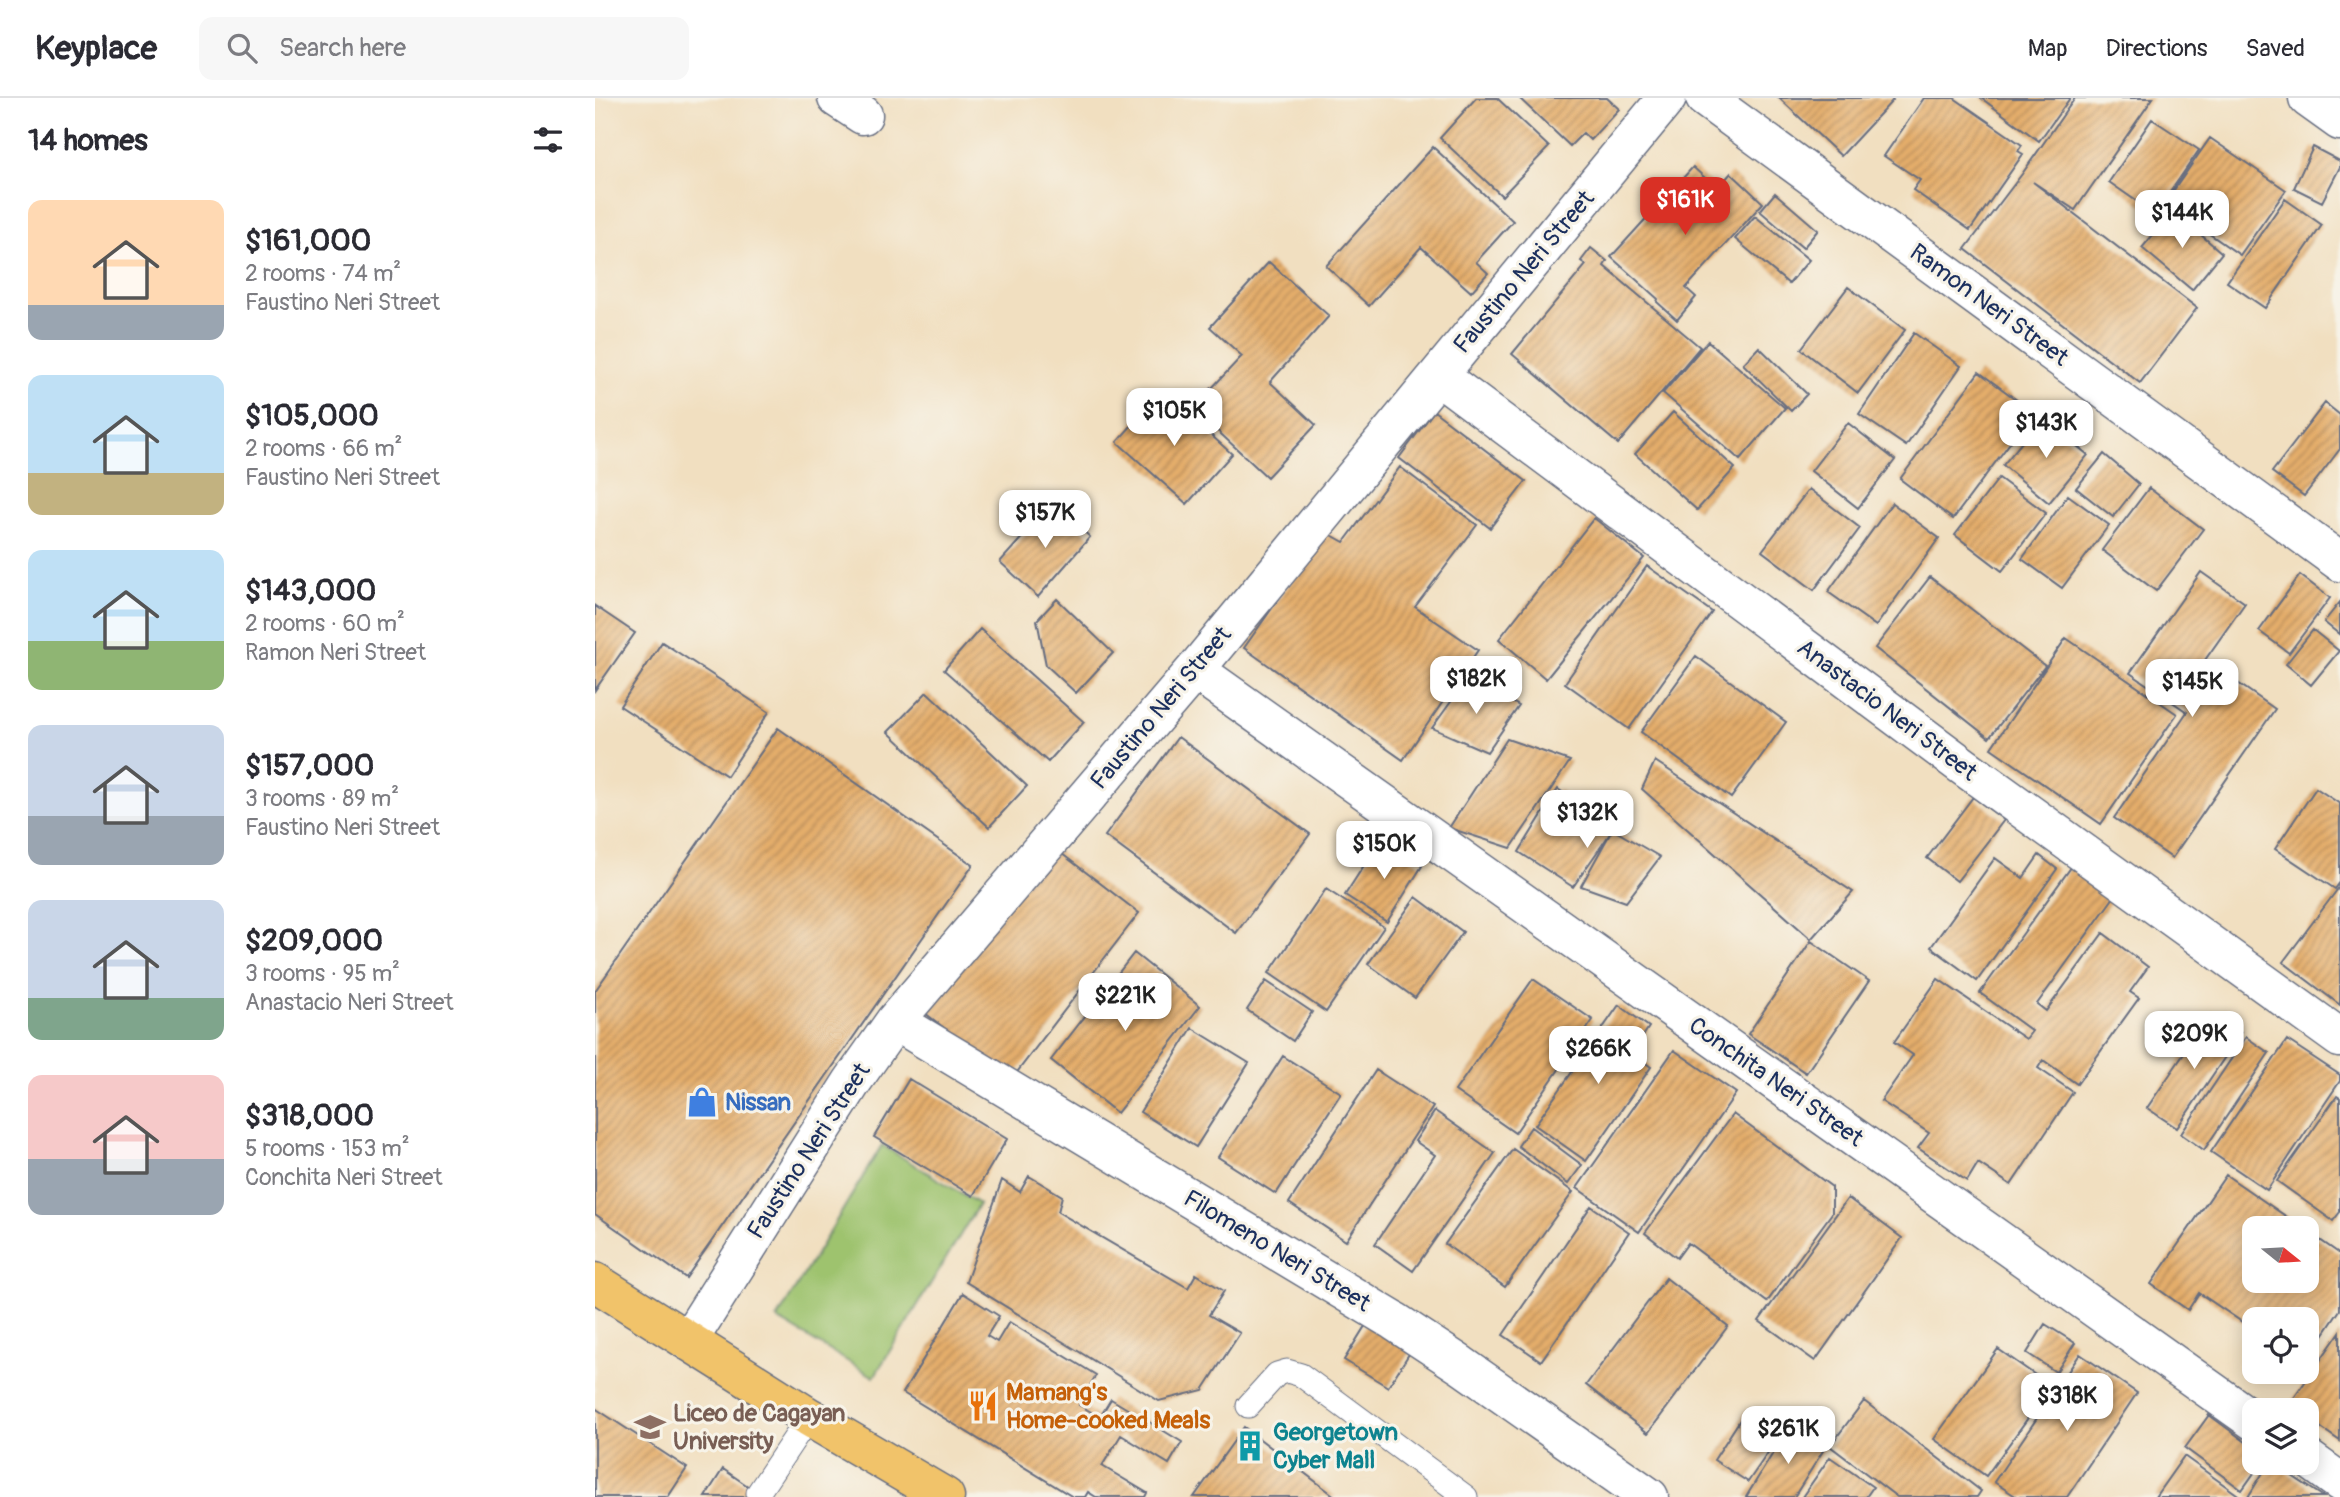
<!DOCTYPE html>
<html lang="en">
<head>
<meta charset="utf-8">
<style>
  :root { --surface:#fff; --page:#f7f7f7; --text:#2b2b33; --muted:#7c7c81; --line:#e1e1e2; --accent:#d93025 }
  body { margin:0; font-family:Pangolin,sans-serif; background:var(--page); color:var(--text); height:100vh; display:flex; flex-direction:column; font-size:26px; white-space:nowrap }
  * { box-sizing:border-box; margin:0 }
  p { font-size:23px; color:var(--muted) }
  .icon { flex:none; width:38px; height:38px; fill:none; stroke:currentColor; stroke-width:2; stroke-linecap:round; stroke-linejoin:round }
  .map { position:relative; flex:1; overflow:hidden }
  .sheet { display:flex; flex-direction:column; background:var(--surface); width:595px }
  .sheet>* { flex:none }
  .needle { width:46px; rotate:108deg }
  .tools { position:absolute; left:1647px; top:1118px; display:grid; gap:14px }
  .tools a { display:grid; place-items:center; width:77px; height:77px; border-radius:14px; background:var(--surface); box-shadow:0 4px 18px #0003; font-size:35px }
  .price { position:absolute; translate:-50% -60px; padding:0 16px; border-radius:14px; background:#fff; color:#222; font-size:23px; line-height:46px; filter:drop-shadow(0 2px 4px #0008) }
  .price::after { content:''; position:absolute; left:50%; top:42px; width:21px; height:16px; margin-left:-10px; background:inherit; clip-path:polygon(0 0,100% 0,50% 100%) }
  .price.current { background:var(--accent); color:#fff }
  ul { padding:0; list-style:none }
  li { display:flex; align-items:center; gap:21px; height:175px; padding:0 28px }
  li span { display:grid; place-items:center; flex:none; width:196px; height:140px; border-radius:14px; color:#555 }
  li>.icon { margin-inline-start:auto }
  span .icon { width:84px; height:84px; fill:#fffc; stroke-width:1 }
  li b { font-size:30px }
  h2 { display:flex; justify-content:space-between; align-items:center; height:84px; padding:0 28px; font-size:30px }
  header { display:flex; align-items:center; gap:42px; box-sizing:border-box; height:98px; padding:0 35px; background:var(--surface); border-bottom:2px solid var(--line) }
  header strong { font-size:33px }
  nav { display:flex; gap:38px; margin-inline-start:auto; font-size:24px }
  .search { width:490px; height:63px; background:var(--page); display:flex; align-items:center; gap:18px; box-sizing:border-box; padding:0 24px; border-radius:14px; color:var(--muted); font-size:26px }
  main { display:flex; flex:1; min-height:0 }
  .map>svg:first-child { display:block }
</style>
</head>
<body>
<header>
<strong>Keyplace</strong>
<div class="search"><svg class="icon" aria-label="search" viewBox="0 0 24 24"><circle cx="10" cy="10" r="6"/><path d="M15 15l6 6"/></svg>Search here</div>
<nav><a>Map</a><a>Directions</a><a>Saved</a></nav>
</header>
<main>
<section class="sheet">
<h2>14 homes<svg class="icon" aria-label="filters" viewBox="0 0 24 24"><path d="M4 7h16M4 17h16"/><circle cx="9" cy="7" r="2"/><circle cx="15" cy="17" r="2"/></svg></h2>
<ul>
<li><span style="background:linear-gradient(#ffd9b3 75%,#9aa5b1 0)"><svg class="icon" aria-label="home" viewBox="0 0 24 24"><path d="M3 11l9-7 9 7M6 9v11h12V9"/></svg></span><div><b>$161,000</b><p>2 rooms · 74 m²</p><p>Faustino Neri Street</p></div></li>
<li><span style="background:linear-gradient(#bfe0f5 70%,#c2b280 0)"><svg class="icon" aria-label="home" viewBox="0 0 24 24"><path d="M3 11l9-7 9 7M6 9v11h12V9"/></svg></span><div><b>$105,000</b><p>2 rooms · 66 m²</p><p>Faustino Neri Street</p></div></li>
<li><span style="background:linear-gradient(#bfe0f5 65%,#8fb573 0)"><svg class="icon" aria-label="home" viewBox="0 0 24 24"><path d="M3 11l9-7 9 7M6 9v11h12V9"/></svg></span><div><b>$143,000</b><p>2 rooms · 60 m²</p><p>Ramon Neri Street</p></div></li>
<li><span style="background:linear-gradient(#c9d6e8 65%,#9aa5b1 0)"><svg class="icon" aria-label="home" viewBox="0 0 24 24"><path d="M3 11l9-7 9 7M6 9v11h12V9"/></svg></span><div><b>$157,000</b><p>3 rooms · 89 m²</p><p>Faustino Neri Street</p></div></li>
<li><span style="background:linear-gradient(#c9d6e8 70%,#7fa58c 0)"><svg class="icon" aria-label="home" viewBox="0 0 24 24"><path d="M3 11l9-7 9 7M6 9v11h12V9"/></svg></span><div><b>$209,000</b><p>3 rooms · 95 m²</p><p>Anastacio Neri Street</p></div></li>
<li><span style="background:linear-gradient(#f6c9c9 60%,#9aa5b1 0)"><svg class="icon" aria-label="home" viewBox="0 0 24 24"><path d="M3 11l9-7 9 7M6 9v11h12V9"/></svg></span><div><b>$318,000</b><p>5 rooms · 153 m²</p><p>Conchita Neri Street</p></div></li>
</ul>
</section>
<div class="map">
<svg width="1745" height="1399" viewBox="0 0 1745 1399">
  <defs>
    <pattern id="building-hatch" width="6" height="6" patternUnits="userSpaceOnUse" patternTransform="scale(1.75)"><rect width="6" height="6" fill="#e4ad6b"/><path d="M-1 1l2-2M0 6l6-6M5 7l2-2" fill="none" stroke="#b88d5b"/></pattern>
  </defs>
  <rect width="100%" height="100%" fill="#f7f3e8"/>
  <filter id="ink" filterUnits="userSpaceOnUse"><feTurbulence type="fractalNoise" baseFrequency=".0143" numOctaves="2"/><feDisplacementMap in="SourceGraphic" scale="14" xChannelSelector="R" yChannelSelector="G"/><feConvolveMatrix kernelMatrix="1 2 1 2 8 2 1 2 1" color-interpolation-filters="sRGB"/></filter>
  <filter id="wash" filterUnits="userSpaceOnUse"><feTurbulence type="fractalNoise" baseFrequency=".00686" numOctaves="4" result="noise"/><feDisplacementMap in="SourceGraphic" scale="28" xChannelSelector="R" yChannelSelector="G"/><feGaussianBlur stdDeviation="1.57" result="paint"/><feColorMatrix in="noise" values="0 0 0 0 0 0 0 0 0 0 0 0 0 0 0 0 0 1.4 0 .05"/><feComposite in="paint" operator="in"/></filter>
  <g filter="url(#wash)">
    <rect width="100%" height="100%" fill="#f1dfc0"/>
    <!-- pitch -->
    <path fill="#9ec36e" stroke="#5c7966" stroke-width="2" d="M287 1047 384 1106 279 1279 182 1221Z"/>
    <g id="blocks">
      <!-- building -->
      <path fill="url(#building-hatch)" d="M881 0H902L954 49 907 98 845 40Z
        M924 0H1012L1024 11 995 42 988 35 975 48Z
        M1184 0H1296L1298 2 1246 58Z
        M1329 0H1359L1427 47 1423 53 1428 56 1375 132 1318 92 1325 82 1289 58Z
        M1386 0H1475L1444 43Z
        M1480 0H1558L1480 112 1438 84 1602 210 1545 285 1370 151 1427 76Z
        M1557 21 1604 52 1560 116 1514 84Z
        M1615 40 1691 92 1645 157 1570 105Z
        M838 49 918 123 881 164 893 175 876 194 826 149 774 208 731 168Z
        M1718 49 1745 63V69L1727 104 1699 90Z
        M1098 69 1122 91 1136 75 1168 105 1091 190 1101 199 1082 222 1062 204 1063 201 1016 159Z
        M1180 95 1223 132 1208 150 1165 113Z
        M1690 101 1727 127 1670 210 1632 184Z
        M1578 113 1627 155 1597 192 1547 150Z
        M1160 118 1214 162 1194 186 1140 141Z
        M996 150 1012 163 1009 168 1105 249 1023 346 917 256 991 167 986 163Z
        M674 164 734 218 675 284 721 327 672 379 598 310 647 258 615 229Z
        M1253 189 1310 232 1263 295 1206 251Z
        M1319 235 1366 268 1311 348 1264 316Z
        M1113 243 1190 310 1145 362 1068 295Z
        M1164 249 1212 296 1196 313 1148 266Z
        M1384 274 1438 314 1358 421 1305 381Z
        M567 293 637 356 592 406 522 344Z
        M1730 305 1745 317V351L1709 398 1677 374Z
        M839 313 931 383 895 430 804 360Z
        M1078 314 1140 370 1102 412 1040 356Z
        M1447 320 1493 357 1454 405 1408 367Z
        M1253 325 1300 362 1263 410 1216 373Z
        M1509 356 1544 386 1518 419 1481 390Z
        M805 369 882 427 820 509 883 552 808 662 649 550 731 434 749 444Z
        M1404 380 1451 415 1407 473 1360 437Z
        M1554 390 1608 431 1561 493 1507 452Z
        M1214 391 1265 430 1219 492 1167 453Z
        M1473 397 1514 427 1467 490 1427 461Z
        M458 405 495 439 443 499 405 464Z
        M1297 405 1344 440 1281 528 1233 494Z
        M999 420 1049 460 951 581 904 541Z
        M1052 468 1117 514 1034 631 970 585Z
        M1606 474 1650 505 1610 562 1680 611 1577 760 1519 720 1592 614 1535 575Z
        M1705 477 1735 500 1694 555 1664 533Z
        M1335 479 1450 568 1394 640 1280 550Z
        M462 501 518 555 481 595 451 567 442 522Z
        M1745 504V537L1729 524Z
        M0 508 40 535 0 592Z
        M385 531 489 624 453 664 349 572Z
        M1718 532 1744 553 1716 587 1691 566Z
        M1471 540 1582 616 1506 726 1396 650Z
        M67 544 174 614 132 678 25 608Z
        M1101 558 1191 624 1136 700 1046 634Z
        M874 579 924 608 892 654 837 630Z
        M332 594 432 688 394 729 293 634Z
        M183 630 378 767 91 1180 0 1116V893Z
        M583 639 715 736 641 835 510 738Z
        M912 641 975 663 916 750 854 730Z
        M1060 663 1258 794 1216 841 1047 691Z
        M1721 690 1745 706V784L1740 791 1680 751Z
        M963 691 1017 731 1065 759 1031 804 986 788 1016 734 978 789 924 754Z
        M1378 699 1409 722 1362 783 1332 760Z
        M786 741 827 768 792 824 750 797Z
        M458 749 544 815 416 982 330 915Z
        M1444 757 1462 771 1382 883 1336 849 1400 760 1428 780Z
        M1477 768 1519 799 1442 906 1451 913 1508 835 1553 869 1535 894 1544 900 1482 986 1448 962 1443 970 1478 994 1416 1087 1383 1065 1372 1083 1323 1050 1334 1035 1286 1003 1318 957 1299 944 1343 881 1431 941 1437 933 1385 895Z
        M1745 788V907L1688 864Z
        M731 791 789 829 731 914 674 875Z
        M821 799 868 834 820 900 773 866Z
        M1216 843 1274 883 1211 975 1153 936Z
        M539 855 605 908 522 1015 456 962Z
        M938 881 998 922 920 1035 860 993Z
        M671 883 717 914 698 943 652 912Z
        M1024 907 1054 929 1037 955 1056 969 991 1063 940 1027Z
        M1616 916 1646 935 1582 1030 1552 1010Z
        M597 930 654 965 601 1049 545 1014Z
        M1651 939 1674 955 1609 1052 1586 1036Z
        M1692 942 1745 977V983L1672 1092 1616 1054Z
        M1079 952 1141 995 1044 1134 982 1090Z
        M688 958 746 995 681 1096 623 1059Z
        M781 972 838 1009 751 1143 694 1105Z
        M314 981 412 1041 378 1098 279 1039Z
        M1742 998 1745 1000V1114L1738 1123 1682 1083Z
        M840 1013 900 1055 818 1173 780 1146 840 1057 820 1043Z
        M1138 1016 1237 1089V1115L1172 1204 1093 1145 1082 1160 1050 1135Z
        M936 1029 987 1067 973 1086 923 1048Z
        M918 1051 978 1094 910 1189 850 1146Z
        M1631 1077 1708 1130H1659V1183H1712V1133L1745 1156V1212L1712 1261V1222H1659V1232L1604 1195 1593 1212 1556 1186Z
        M434 1078 467 1098 463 1114 593 1190 601 1176 629 1193 614 1217 645 1235 608 1292 564 1303 371 1184 407 1082 425 1094Z
        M1253 1100 1307 1140 1220 1263 1164 1223Z
        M996 1108 1034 1134 946 1263 908 1237Z
        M1071 1180 1133 1228 1053 1335 991 1287Z
        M368 1195 404 1218 392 1238 402 1244 414 1224 501 1277 484 1307 505 1319 516 1301 587 1344 574 1366 526 1337 507 1368 552 1395 550 1399H501L493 1394 490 1399H478L308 1295Z
        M775 1220 819 1248 793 1289 749 1262Z
        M1450 1226 1480 1245 1461 1274 1432 1255Z
        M1745 1234V1343L1712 1320V1312H1701L1694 1307Z
        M1403 1251 1456 1288 1391 1378 1339 1341Z
        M1485 1256 1542 1295 1472 1399H1422L1399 1384Z
        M1269 1303 1386 1393 1382 1399H1302L1235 1348Z
        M0 1310 92 1370 73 1399H0Z
        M1152 1311 1187 1334 1153 1384 1119 1362Z
        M1614 1317 1659 1350V1365H1666L1647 1392 1590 1350Z
        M1196 1326 1231 1348 1199 1399H1151Z
        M649 1329 741 1399H599Z
        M1589 1358 1646 1399H1560Z
        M1235 1359 1278 1389 1271 1399H1207Z
        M1674 1365H1677L1729 1399H1653Z
        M128 1371 163 1395 167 1399H110Z"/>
    </g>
  </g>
  <g filter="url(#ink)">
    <use href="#blocks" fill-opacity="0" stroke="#666d80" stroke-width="2"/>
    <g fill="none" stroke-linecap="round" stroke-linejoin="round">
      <!-- lane casing -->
      <g stroke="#666d80" stroke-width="25">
        <path id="lane" d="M653 1308 682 1276 692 1273 706 1277 871 1399
          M163 1395 214 1319"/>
      </g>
      <!-- street casing -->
      <g stroke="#666d80" stroke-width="41">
        <path id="street" d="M242 0 268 17
          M1110 0 1745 464
          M1713 0 1745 23
          M844 278 1368 668 1745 940
          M600 572 1659 1323
          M300 923 799 1223 866 1267 1054 1399
          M93 1243 257 984 300 923 600 572 1072 0
          M1712 1360 1745 1384"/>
      </g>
      <!-- primary casing -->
      <g stroke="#666d80" stroke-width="41">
        <path id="primary" d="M0 1184 214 1319 350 1399"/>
      </g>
      <!-- lane -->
      <use href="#lane" stroke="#fff" stroke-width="23"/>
      <!-- street -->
      <use href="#street" stroke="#fff" stroke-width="38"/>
      <!-- primary -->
      <use href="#primary" stroke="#f1c36a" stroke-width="38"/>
    </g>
  </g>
  <!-- icons -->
  <defs>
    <g id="shop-bare" transform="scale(2.415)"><path d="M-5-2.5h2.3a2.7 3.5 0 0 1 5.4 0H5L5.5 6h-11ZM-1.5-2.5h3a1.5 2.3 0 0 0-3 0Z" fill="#3f7fe0" stroke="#f7f3e8" stroke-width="2.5" paint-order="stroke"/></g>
    <g id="restaurant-bare" transform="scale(2.415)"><path d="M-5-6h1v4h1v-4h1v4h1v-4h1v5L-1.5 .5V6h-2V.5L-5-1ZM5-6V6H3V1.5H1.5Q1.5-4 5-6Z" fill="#e8710a" stroke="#f7f3e8" stroke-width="2.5" paint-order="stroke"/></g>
    <g id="university-bare" transform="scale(2.415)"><path d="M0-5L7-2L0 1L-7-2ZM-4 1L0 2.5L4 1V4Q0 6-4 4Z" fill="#8d6e63" stroke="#f7f3e8" stroke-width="2.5" paint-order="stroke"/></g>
    <g id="building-bare" transform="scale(2.415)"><path d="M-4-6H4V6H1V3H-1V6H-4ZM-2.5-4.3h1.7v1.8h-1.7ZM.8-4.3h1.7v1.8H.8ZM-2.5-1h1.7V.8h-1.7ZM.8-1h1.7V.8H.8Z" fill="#0f9aa8" stroke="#f7f3e8" stroke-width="2.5" paint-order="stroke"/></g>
  </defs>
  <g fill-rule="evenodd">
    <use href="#shop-bare" x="107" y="1004"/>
    <use href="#restaurant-bare" x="388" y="1308"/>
    <use href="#university-bare" x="55" y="1329"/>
    <use href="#building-bare" x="655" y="1348"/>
  </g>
  <g text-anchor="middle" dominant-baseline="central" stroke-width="6" stroke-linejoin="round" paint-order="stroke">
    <!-- street labels -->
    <g font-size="24" fill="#1b2f5e" stroke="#f7f3e8">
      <text transform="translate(929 174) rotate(-50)">Faustino Neri Street</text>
      <text transform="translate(1394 207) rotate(36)">Ramon Neri Street</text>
      <text transform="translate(566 610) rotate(-50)">Faustino Neri Street</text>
      <text transform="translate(1292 612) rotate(37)">Anastacio Neri Street</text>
      <text transform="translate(1181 984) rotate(35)">Conchita Neri Street</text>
      <text transform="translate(214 1053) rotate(-57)">Faustino Neri Street</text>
      <text transform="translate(682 1153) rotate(31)">Filomeno Neri Street</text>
    </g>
    <!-- shop labels -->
    <g font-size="24" font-weight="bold" fill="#366cbe" stroke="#f7f3e8" text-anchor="start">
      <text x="130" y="1004">Nissan</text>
    </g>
    <!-- food labels -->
    <g font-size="24" font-weight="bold" fill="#c56008" stroke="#f7f3e8" text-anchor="start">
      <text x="411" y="1294">Mamang's<tspan x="411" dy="28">Home-cooked Meals</tspan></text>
    </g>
    <!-- education labels -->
    <g font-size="24" font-weight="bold" fill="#785e54" stroke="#f7f3e8" text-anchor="start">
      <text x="78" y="1315">Liceo de Cagayan<tspan x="78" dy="28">University</tspan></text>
    </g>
    <!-- culture labels -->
    <g font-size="24" font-weight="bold" fill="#0d838f" stroke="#f7f3e8" text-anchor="start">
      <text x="678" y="1334">Georgetown<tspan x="678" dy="28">Cyber Mall</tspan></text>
    </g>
  </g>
</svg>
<div class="tools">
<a><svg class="needle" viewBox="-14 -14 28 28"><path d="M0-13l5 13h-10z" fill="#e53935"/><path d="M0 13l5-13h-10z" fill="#7c7c81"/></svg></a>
<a><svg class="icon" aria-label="locate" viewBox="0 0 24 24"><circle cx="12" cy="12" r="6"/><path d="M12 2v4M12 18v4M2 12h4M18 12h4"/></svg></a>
<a><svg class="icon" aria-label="layers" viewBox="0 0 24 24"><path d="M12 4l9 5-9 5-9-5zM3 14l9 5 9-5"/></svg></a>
</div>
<b class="price current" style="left:1090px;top:139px">$161K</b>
<b class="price" style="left:1587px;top:152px">$144K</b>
<b class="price" style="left:579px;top:350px">$105K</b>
<b class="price" style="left:1451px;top:362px">$143K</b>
<b class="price" style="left:450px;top:452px">$157K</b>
<b class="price" style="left:881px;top:618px">$182K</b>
<b class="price" style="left:1597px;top:621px">$145K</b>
<b class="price" style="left:992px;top:752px">$132K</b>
<b class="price" style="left:789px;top:783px">$150K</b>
<b class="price" style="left:530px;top:935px">$221K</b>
<b class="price" style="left:1599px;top:973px">$209K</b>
<b class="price" style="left:1003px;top:988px">$266K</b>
<b class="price" style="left:1472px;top:1335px">$318K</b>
<b class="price" style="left:1193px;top:1368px">$261K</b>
</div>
</main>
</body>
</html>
